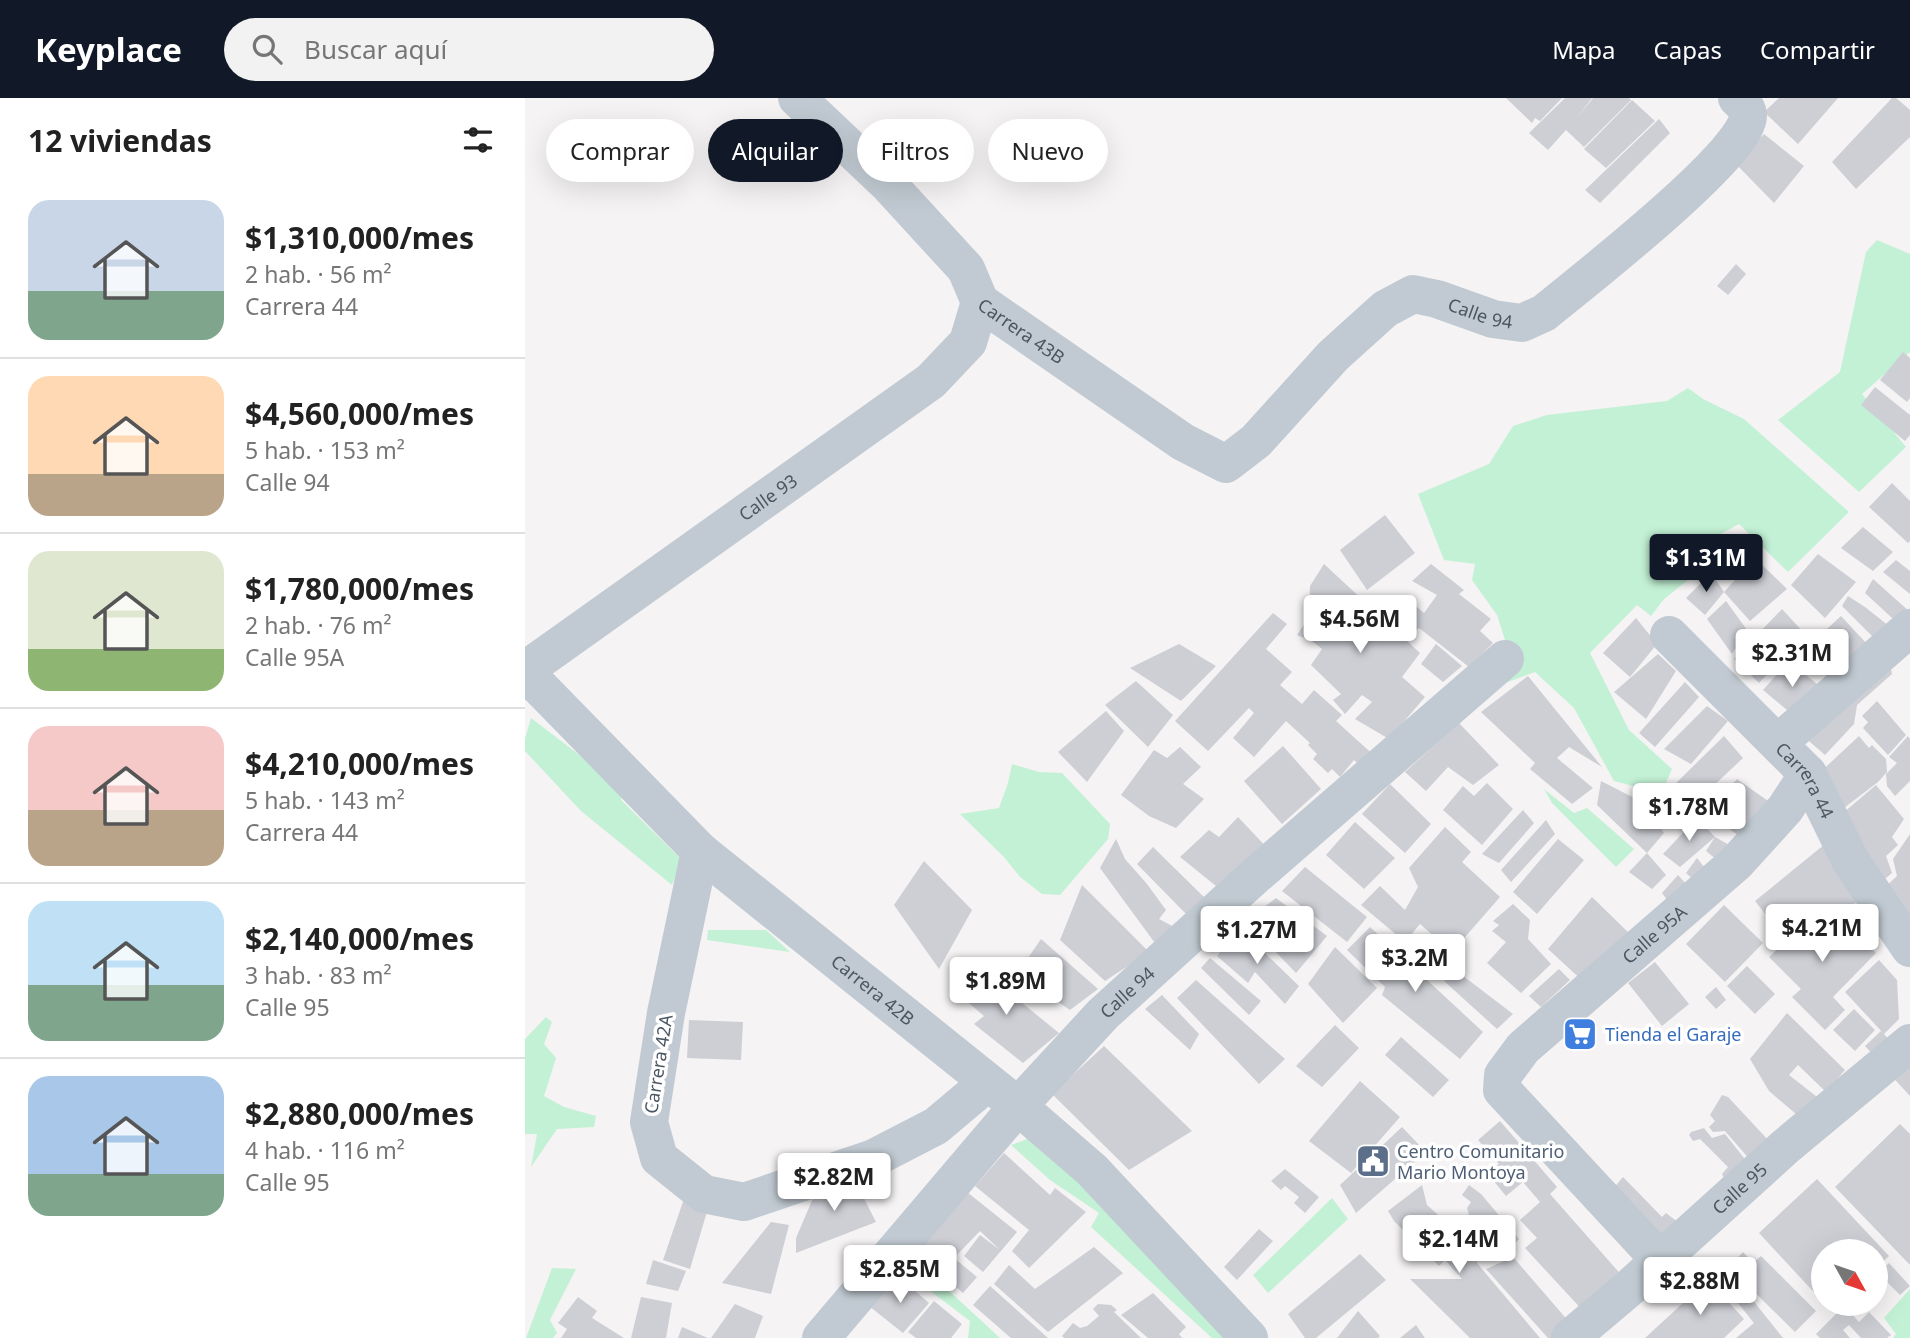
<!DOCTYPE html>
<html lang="es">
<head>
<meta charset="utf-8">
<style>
  :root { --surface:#fff; --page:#f2f2f2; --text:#222; --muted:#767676; --line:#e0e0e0; --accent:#111827 }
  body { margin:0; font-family:"Noto Sans",sans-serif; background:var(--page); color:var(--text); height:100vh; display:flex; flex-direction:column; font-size:26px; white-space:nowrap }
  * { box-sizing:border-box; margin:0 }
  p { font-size:23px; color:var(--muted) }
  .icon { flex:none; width:38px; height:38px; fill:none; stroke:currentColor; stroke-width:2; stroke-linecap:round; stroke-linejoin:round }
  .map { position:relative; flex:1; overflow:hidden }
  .sheet { display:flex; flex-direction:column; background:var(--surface); width:525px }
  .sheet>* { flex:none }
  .banner { position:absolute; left:21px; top:21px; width:665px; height:63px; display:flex; gap:14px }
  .needle { width:46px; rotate:130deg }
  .controls { position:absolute; left:1286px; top:1141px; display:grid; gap:14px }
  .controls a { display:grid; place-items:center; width:77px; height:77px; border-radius:50%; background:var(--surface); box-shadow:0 7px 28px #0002; font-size:35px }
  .price { position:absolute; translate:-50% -60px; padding:0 16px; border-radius:7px; background:#fff; color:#222; font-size:23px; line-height:46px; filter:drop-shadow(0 2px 4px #0008) }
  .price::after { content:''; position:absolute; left:50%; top:42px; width:21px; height:16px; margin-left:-10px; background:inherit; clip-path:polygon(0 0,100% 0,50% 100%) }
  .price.current { background:var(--accent); color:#fff }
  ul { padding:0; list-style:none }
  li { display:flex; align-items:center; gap:21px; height:175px; padding:0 28px }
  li+li { border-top:2px solid var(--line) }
  li span { display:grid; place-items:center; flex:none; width:196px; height:140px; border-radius:21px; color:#555 }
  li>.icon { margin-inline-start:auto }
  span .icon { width:84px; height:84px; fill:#fffc; stroke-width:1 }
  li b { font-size:30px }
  h2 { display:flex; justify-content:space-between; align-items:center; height:84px; padding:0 28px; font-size:30px }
  .tag { padding:0 24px; border-radius:32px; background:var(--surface); box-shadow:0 7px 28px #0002; font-size:24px; line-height:63px }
  .tag.current { background:var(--accent); color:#fff }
  header { display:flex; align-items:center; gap:42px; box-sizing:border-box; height:98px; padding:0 35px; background:var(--accent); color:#fff }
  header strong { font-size:33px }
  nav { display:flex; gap:38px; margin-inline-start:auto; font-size:24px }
  .search { width:490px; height:63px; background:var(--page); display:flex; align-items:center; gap:18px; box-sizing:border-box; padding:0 24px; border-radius:38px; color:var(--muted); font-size:26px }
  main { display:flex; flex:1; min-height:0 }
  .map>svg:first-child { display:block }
</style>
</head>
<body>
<header>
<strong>Keyplace</strong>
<div class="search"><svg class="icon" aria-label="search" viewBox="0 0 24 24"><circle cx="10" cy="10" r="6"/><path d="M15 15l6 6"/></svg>Buscar aquí</div>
<nav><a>Mapa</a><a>Capas</a><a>Compartir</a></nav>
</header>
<main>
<section class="sheet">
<h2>12 viviendas<svg class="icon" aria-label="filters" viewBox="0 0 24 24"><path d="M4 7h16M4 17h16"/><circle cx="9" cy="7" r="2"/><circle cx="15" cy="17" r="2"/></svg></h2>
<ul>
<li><span style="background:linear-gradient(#c9d6e8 65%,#7fa58c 0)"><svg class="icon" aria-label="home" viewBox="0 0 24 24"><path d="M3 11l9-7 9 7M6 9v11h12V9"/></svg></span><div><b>$1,310,000/mes</b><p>2 hab. · 56 m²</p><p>Carrera 44</p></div></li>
<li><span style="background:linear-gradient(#ffd9b3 70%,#b9a48a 0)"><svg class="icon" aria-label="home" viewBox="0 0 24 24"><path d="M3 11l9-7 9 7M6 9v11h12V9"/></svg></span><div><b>$4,560,000/mes</b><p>5 hab. · 153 m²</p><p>Calle 94</p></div></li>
<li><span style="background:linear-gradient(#dfe7d0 70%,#8fb573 0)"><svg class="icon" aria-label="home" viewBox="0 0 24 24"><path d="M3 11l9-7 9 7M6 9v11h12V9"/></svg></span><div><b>$1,780,000/mes</b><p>2 hab. · 76 m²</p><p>Calle 95A</p></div></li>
<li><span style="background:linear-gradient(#f6c9c9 60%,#b9a48a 0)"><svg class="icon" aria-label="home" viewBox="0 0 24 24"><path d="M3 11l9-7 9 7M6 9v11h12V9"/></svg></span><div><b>$4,210,000/mes</b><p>5 hab. · 143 m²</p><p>Carrera 44</p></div></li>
<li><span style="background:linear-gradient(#bfe0f5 60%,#7fa58c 0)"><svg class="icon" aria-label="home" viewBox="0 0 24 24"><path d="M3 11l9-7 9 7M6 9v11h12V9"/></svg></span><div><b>$2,140,000/mes</b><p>3 hab. · 83 m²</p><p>Calle 95</p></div></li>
<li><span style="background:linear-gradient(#a9c7e8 70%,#7fa58c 0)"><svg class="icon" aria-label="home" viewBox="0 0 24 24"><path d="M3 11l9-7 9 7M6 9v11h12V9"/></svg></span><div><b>$2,880,000/mes</b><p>4 hab. · 116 m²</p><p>Calle 95</p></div></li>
</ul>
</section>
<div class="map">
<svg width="1385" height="1240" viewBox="0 0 1385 1240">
  <rect width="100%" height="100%" fill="#f5f3f3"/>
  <!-- green -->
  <path fill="#c3f1d5" d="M1352 142 1385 156V254L1337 296 1381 349 1334 394 1253 322 1315 274 1341 154Z
    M1163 290 1178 301 1219 321 1324 414 1263 474 1214 426 1174 448 1177 471 1139 501 1126 518 1112 507 1065 555 1104 632 1147 671 1137 694 1153 716 1145 724 1123 692 1089 683 1049 610 1010 574 975 587 983 551 972 517 947 482 950 466 919 462 893 396 964 366 988 328 1022 317 1142 303Z
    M6 620 99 691 96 702 157 762 147 787 56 713 0 653V641Z
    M487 666 514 674 537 675 585 726 583 741 535 797 517 796 495 779 479 759 435 716 474 710 483 685Z
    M1019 691 1049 715 1062 710 1109 751 1091 769 1027 705Z
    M183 832H241L265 854 182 842Z
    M21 919 27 924 19 946 31 960 19 998 39 1009 71 1018 69 1029 32 1031 6 1069 12 1036H0V941Z
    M510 1038 703 1240H687L566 1129 574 1115 525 1082 486 1047Z
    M807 1100 823 1121 743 1195 728 1177Z
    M394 1165 475 1240H443L445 1223 379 1173Z
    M27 1170 51 1171 25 1222 32 1235 28 1240H1Z
    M1385 1191V1240H1368L1371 1236 1359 1220Z"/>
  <!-- building -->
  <path fill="#cdcfd5" d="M981 0H1037L1015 23 1010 20 1007 25Z
    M1040 0H1067L1051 21 1068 0H1104L1106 2 1059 49 1041 32 1023 52 1004 35Z
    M1254 0H1313L1273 46 1239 14Z
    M1367 0H1371L1385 12V39L1331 91 1307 64Z
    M1107 2 1130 23 1081 70 1059 51Z
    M1134 21 1145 35 1075 105 1060 92Z
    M1239 36 1279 68 1249 105 1210 65Z
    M1211 166 1221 176 1203 197 1192 188Z
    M1378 254 1385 260V300L1382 304 1355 282Z
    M1350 289 1385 317V337L1380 343 1336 307Z
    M1367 385 1385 403V443L1383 445 1344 409Z
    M860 417 890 455 842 492 815 452Z
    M1338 429 1368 454 1348 473 1316 450Z
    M1212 438 1228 451 1202 473 1180 457Z
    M1293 456 1331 484 1300 520 1266 487Z
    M1230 460 1262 491 1225 523 1199 494Z
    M1371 462 1385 473V496L1358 474Z
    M799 466 895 555 877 579 900 599 864 641 830 621 847 604 837 597 820 616 808 602 816 596 786 567 797 551 787 543 772 537 784 519 785 488Z
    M906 466 939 492 934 496 966 521 955 533 968 545 944 569 894 530 886 536 867 517 882 501 899 515 912 497 887 483Z
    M1186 475 1199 494 1180 517 1161 500Z
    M1348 481 1385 514 1379 531 1340 495Z
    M1323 498 1340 509 1369 532 1353 544 1317 508Z
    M1201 503 1222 532 1207 556 1182 521Z
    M1257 511 1280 536 1234 585 1209 561Z
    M748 515 762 526 741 551 767 574 755 587 777 606 789 592 817 617 811 623 853 661 841 673 829 662 815 679 807 671 803 675 788 661 792 656 783 647 785 645 761 623 729 659 708 640 729 615 724 610 683 653 650 623Z
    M1316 518 1343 547 1307 584 1278 553Z
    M1111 520 1132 546 1105 579 1078 555Z
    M654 546 691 568 656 603 605 570Z
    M911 546 937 568 918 584 896 566Z
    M1133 556 1151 573 1121 621 1089 594Z
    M1364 562 1367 576 1332 607 1329 626 1300 657 1277 637Z
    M1264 563 1298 591 1269 618 1238 592Z
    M1003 578 1077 669 1044 649 1032 660 1068 690 1047 706 1005 671 1010 665 956 614Z
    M611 583 648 617 623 649 580 607Z
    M1160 584 1174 599 1130 649 1114 635Z
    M1352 603 1381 637 1363 657 1338 630 1343 624 1337 618Z
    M1182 608 1203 623 1166 666 1139 651Z
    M581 613 599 633 562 684 533 654Z
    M934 625 974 667 948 687 923 669 901 693 880 674Z
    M1199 638 1218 660 1166 709 1148 688Z
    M1334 638 1344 650 1347 647 1361 661 1362 674 1353 684 1319 710 1289 680Z
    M1383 638 1385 641V683L1370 698 1362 688 1361 676 1372 665 1364 659Z
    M758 648 796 691 757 726 719 683Z
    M655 649 676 669 658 686 679 701 651 730 624 718 596 697 629 652 642 660Z
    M1212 681 1253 710 1221 743 1181 714Z
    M1076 683 1119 705 1139 735 1122 755 1072 707Z
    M962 685 988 711 957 747 918 712 938 688 949 698Z
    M865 686 906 726 880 755 837 716Z
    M1351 687 1379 721 1367 739 1373 747 1361 758 1367 775 1355 785 1312 720Z
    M998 712 1009 725 974 765 957 756Z
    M713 719 746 754 696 792 655 759 684 732 694 739Z
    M1172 720 1190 739 1155 769 1138 756Z
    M1021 722 1030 736 986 784 976 772Z
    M830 724 870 760 839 791 801 757Z
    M920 729 946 754 937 764 975 799 927 854 895 826 880 844 836 807 855 788 880 812 893 789 884 770Z
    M1385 736V827L1357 792 1372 778 1368 761Z
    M1190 739 1213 752 1198 767 1181 753Z
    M591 741 600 761 622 786 641 812 634 821 655 832 635 852 575 770Z
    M1033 741 1059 762 1012 816 988 794Z
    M1300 746 1341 796 1313 820 1302 806 1260 841 1230 803Z
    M628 749 684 804 664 819 612 766Z
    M1122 755 1141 777 1127 791 1104 774Z
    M1172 760 1183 774 1171 784 1161 775Z
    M399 763 447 812 414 871 369 807Z
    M780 769 842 819 822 844 757 793Z
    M1153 777 1164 789 1145 806 1137 795Z
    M557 787 624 854 580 883 535 842Z
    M1067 799 1105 836 1061 886 1023 851Z
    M751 800 802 838 771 875 721 823Z
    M988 806 1005 822 1003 841 1026 866 996 895 962 865 981 844 967 833 974 827 968 823Z
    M1199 807 1238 845 1200 884 1161 846Z
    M1296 811 1309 825 1315 819 1351 855 1308 899 1320 912 1300 932 1267 899 1276 891 1244 859Z
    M845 829 958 934 935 961 857 897 860 889 822 852Z
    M715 831 774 888 760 906 730 874 723 885 692 858Z
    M516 841 573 891 545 912 492 876Z
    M810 849 852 890 818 925 783 886Z
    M685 860 736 903 724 917 676 870Z
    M1354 862 1372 882 1374 921 1359 936 1320 894Z
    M1130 864 1164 906 1137 928 1103 885Z
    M1222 868 1250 896 1230 916 1202 888Z
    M457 869 486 896 534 935 498 965 449 926 459 918 431 894Z
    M929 871 988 916 972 931 919 883Z
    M1034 871 1045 882 1016 909 1004 898Z
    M671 882 760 961 734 986 652 900Z
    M1191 889 1201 902 1191 911 1180 899Z
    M637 897 674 936 665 952 620 911Z
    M1329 911 1350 932 1330 953 1308 932Z
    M1262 915 1320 972 1301 994 1273 967 1264 977 1296 1002 1278 1022 1244 993 1225 961Z
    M164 922 218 924 216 962 162 960Z
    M810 927 834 950 797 989 771 968Z
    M1356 933 1372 950 1356 965 1340 948Z
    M876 939 924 982 908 999 860 957Z
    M579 948 667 1033 604 1072 527 996Z
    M1385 960V998L1362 973Z
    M835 983 875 1019 826 1075 784 1043Z
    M1197 997 1203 999 1245 1044 1226 1063 1200 1033 1188 1034 1184 1029 1190 1023 1185 1017Z
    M975 1023 1032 1089 1025 1096 1099 1180 1061 1216 1000 1150 1012 1140 995 1122 1015 1104 998 1084 981 1098 962 1075 974 1066 953 1042Z
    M1375 1026 1385 1036V1167L1310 1089Z
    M877 1029 901 1054 831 1115 815 1087Z
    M1179 1030 1187 1040 1200 1036 1223 1065 1200 1082 1197 1076 1203 1069 1175 1041 1168 1043 1164 1037 1166 1034Z
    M479 1055 525 1097 530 1090 561 1114 504 1170 487 1153 504 1132 450 1088Z
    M324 1071 351 1124 271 1155V1140L292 1091Z
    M760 1071 794 1099 780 1115 769 1105 774 1099 760 1088 756 1092 746 1083Z
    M1098 1079 1137 1119 1141 1115 1158 1128 1134 1152 1087 1092Z
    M1292 1081 1364 1158 1351 1170V1153H1298V1204L1234 1135Z
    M897 1087 902 1107 956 1155 952 1165 1015 1240H945L885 1181H937L920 1162 914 1168 869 1123 863 1113Z
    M944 1087 956 1096 994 1141 980 1156 945 1120 942 1110 946 1104 937 1097Z
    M162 1092 186 1100 165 1171 138 1162Z
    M442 1094 492 1134 458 1174 439 1158 455 1137 475 1152 455 1133 429 1160 452 1179 438 1195 390 1154Z
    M246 1124 264 1127 246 1196 197 1185Z
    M734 1131 748 1143 712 1182 699 1169Z
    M569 1149 598 1175 523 1234 469 1186 484 1167 510 1191Z
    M1218 1154 1228 1165 1236 1158 1291 1213 1270 1234 1204 1169Z
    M835 1156 861 1182 791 1240H780L763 1216Z
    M988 1159 1045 1225 1031 1240H1023L961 1171Z
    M128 1162 161 1173 153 1193 121 1186Z
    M1198 1165 1258 1240H1211L1229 1225 1189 1175Z
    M1364 1165 1385 1188 1375 1197 1353 1175Z
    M373 1178 404 1205 378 1235 344 1208Z
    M1183 1182 1219 1221 1199 1240H1120Z
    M465 1188 523 1240H486L448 1207Z
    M628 1195 661 1229 654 1236 657 1240H623L596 1217Z
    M53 1199 72 1213 67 1220 99 1240H36L42 1231 33 1225Z
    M116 1199 147 1205 141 1240H106Z
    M409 1203 437 1226 426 1240H391L383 1234Z
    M210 1206 238 1218 230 1240H186Z
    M573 1206 586 1207 592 1212 589 1214 616 1240H539L537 1238 548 1225 555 1230 562 1228 574 1218 568 1211Z
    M1319 1208 1334 1224 1344 1214 1366 1237 1362 1240H1336L1324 1227 1318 1232 1325 1240H1295L1291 1236Z
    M833 1213 855 1238 853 1240H812Z
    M891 1227 900 1240H875Z
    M157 1229 183 1240H153Z"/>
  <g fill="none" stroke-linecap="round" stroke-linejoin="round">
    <!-- minor -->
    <g stroke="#c1cad2" stroke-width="38">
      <path id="s1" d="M272 0 363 86 441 171 455 204 658 344 701 366 731 343 808 258 860 211 888 196 912 201 968 221 997 225 1019 215C1052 188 1224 54 1223 18 1223 10 1217 5 1212 0"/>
      <path id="s2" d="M1144 537 1283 676 1325 762 1385 850"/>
      <path id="s3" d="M0 572 406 283 443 244 455 204"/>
      <path id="s4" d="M0 574 175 753 493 1008 567 1072 724 1240"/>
      <path d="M1253 645 1385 530"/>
      <path d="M175 753 141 915 124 1024 134 1060 179 1096 219 1104 349 1060 411 1028 462 985"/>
      <path id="s5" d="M1134 1161 977 992 978 977 998 950 1211 765 1260 711 1283 676"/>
      <path id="s6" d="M296 1240 493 1008 578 916 730 778 980 561"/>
      <path id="s7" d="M1045 1240 1102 1192 1260 1049 1385 945"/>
    </g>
  </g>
  <!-- icons -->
  <defs>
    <g id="supermarket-square" transform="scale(1.75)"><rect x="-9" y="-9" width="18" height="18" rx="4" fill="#3f7fe0" stroke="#fff"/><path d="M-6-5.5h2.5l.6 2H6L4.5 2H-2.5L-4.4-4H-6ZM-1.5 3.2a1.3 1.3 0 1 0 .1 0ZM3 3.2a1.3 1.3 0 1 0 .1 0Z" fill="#fff"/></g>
    <g id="civic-square" transform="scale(1.75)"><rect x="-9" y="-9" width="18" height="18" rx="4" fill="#5c6f8a" stroke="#fff"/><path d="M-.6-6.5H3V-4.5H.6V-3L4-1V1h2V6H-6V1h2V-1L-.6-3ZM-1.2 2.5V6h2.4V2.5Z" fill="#fff"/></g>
  </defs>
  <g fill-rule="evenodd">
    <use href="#supermarket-square" x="1055" y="936"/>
    <use href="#civic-square" x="848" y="1063"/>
  </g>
  <g text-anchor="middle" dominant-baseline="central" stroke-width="7" stroke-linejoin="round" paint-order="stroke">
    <!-- street labels -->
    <g font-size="18" fill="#4a5661" stroke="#fff">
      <text stroke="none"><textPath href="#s1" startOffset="896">Calle 94</textPath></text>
      <text stroke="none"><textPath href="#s1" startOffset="327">Carrera 43B</textPath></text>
      <text stroke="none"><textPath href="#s3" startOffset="298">Calle 93</textPath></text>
      <text stroke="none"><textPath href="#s2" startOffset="200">Carrera 44</textPath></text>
      <text stroke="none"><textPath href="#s5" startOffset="453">Calle 95A</textPath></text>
      <text stroke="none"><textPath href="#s4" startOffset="472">Carrera 42B</textPath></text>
      <text stroke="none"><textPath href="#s6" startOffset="462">Calle 94</textPath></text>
      <text transform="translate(133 966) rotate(-81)">Carrera 42A</text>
      <text stroke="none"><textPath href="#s7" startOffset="226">Calle 95</textPath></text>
    </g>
    <!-- shop labels -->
    <g font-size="18" fill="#366cbe" stroke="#fff" text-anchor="start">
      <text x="1080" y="936">Tienda el Garaje</text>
    </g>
    <!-- service labels -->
    <g font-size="18" fill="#4e5e75" stroke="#fff" text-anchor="start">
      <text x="872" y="1053">Centro Comunitario<tspan x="872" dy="21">Mario Montoya</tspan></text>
    </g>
  </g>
</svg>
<div class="controls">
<a><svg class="needle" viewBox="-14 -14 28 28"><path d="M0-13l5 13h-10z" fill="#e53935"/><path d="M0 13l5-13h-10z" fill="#767676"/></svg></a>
</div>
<b class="price current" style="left:1181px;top:496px">$1.31M</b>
<b class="price" style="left:835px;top:557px">$4.56M</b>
<b class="price" style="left:1267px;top:591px">$2.31M</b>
<b class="price" style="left:1164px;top:745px">$1.78M</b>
<b class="price" style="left:1297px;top:866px">$4.21M</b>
<b class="price" style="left:732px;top:868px">$1.27M</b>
<b class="price" style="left:890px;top:896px">$3.2M</b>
<b class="price" style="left:481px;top:919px">$1.89M</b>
<b class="price" style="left:309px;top:1115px">$2.82M</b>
<b class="price" style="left:934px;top:1177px">$2.14M</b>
<b class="price" style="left:375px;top:1207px">$2.85M</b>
<b class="price" style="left:1175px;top:1219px">$2.88M</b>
<div class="banner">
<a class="tag">Comprar</a>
<a class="tag current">Alquilar</a>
<a class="tag">Filtros</a>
<a class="tag">Nuevo</a>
</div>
</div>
</main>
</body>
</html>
